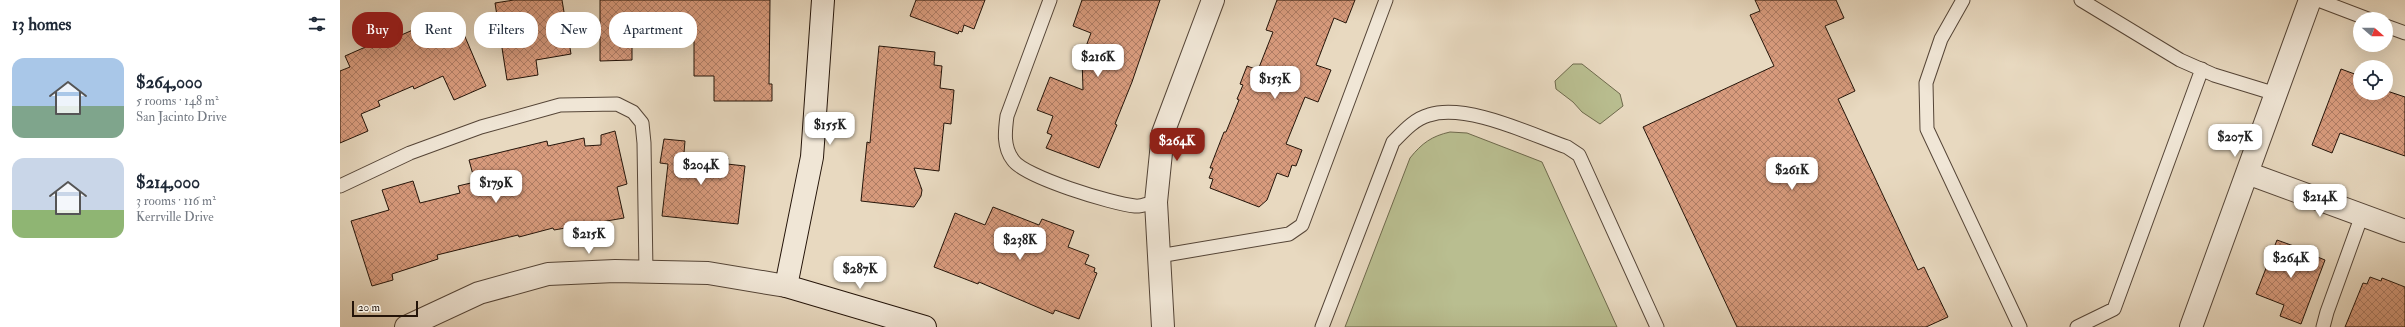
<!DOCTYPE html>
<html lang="en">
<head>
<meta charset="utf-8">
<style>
  :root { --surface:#fff; --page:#f6f6f7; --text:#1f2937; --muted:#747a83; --accent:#8f2418 }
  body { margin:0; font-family:"IM FELL Double Pica",serif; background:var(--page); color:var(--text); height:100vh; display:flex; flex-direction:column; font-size:15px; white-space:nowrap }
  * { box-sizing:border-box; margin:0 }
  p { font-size:13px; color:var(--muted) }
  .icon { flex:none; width:22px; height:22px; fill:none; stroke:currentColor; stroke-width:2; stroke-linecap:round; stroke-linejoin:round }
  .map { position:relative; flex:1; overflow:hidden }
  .panel { display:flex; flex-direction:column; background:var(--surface); width:340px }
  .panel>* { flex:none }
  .hud { position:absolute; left:12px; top:12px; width:380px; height:36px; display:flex; gap:8px }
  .needle { width:26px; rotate:110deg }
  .buttons { position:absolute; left:2013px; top:12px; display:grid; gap:8px }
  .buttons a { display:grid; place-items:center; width:40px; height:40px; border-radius:50%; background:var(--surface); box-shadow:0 4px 16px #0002; font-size:20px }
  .scale { position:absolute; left:12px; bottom:10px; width:66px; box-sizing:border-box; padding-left:4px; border:2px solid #241409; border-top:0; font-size:11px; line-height:14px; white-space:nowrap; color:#241409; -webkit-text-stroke:3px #f0e6d6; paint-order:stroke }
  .price { position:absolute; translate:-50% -34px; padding:0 9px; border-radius:8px; background:#fff; color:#222; font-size:13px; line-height:26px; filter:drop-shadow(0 1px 2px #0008) }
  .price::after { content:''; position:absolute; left:50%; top:24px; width:12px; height:9px; margin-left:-6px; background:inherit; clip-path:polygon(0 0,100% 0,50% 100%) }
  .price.selected { background:var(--accent); color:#fff }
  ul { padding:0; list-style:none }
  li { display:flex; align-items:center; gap:12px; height:100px; padding:0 12px }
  li span { display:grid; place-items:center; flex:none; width:112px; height:80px; border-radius:12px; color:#555 }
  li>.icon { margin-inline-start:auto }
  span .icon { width:48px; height:48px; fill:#fffc; stroke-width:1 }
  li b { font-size:17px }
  h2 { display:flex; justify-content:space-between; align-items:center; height:48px; padding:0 12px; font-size:17px }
  .tag { padding:0 14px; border-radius:16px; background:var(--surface); box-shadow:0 4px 16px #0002; font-size:14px; line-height:36px }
  .tag.selected { background:var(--accent); color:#fff }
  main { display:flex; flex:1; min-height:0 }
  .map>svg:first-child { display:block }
</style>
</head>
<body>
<main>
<section class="panel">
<h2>13 homes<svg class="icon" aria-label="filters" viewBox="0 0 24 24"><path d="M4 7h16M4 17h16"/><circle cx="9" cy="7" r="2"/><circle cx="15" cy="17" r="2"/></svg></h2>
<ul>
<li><span style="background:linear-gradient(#a9c7e8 60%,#7fa58c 0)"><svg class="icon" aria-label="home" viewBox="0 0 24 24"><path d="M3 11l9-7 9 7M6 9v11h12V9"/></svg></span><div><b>$264,000</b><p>5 rooms · 148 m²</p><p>San Jacinto Drive</p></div></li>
<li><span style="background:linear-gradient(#c9d6e8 65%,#8fb573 0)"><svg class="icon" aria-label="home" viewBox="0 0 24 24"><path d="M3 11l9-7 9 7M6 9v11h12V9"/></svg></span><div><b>$214,000</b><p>3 rooms · 116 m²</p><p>Kerrville Drive</p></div></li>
</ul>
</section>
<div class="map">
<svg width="2065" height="327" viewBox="0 0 2065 327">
  <defs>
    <pattern id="building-cross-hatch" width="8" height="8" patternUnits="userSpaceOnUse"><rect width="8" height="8" fill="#d89b7d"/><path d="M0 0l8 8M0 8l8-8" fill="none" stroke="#af7d65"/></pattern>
  </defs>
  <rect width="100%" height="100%" fill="#e8d9c0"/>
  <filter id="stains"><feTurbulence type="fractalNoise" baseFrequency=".005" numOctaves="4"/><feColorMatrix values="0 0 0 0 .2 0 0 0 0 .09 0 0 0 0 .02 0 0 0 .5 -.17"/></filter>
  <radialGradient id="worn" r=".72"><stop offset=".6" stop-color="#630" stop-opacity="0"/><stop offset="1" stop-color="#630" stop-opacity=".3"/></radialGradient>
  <!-- green -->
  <path fill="#b9be90" stroke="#6e694c" d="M1233 64H1242L1280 94 1283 106 1260 124 1242 112 1233 102 1216 89 1215 81Z
    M1110 132 1127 133 1202 162 1277 327H1005L1070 158C1082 143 1092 136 1110 132Z"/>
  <!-- building -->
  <path fill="url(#building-cross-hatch)" stroke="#241409" d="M174 0H222L231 54 196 60 198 75 167 80 155 3Z
    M260 0H430L429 84H432V101H374V76H354V39H313V47H292V60L260 61Z
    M576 0H645L634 29 624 25 622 32 619 31 618 34 570 16Z
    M742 0H820L792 82 775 124 777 125 759 168 706 148 712 135 707 133 713 116 697 110 710 77 743 90 742 57 751 33 733 26Z
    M937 0H1015L1006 23 994 18 976 65 991 70 978 102 965 97 946 144 962 150 956 166 952 165 948 177 937 173 927 200 919 207 870 188 873 179 869 178 873 168H870L884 132H886L899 100 897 99 903 85 900 84 907 66 918 70 933 32 926 30Z
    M1415 0H1496L1504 18 1485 26 1515 91 1498 99 1578 270 1584 267 1608 317 1586 327H1397L1303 127 1434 66 1410 15 1420 11Z
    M117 18 146 86 114 100 103 76 74 89 73 86 38 101 40 106 21 114 28 131 0 143V71L10 67 5 56 30 45 32 48 75 29 78 35Z
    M539 46 595 52 594 65 602 66 600 88 614 90 611 124 604 123 599 171 574 168 582 190 581 196 574 207 521 201 527 142 530 143Z
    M2001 69 2020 76V93H2046V86L2049 87 2047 91 2065 97V156L2000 133 1992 153 1972 145Z
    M275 131 287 184 277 187 284 218 214 230 213 228 179 237 178 235 97 255 98 259 52 274 53 280 32 286 11 221 49 210 42 190 73 181 80 203 120 193 118 186 135 182 129 160 207 141 208 146 244 138 245 146 261 145V135Z
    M324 139 345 141 344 153 388 158 387 164 405 166 398 224 322 216 328 164 320 163Z
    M653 207 699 225 702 219 734 231 728 247 749 255 745 264 755 268 754 272 757 273 739 319 715 310 713 314 639 282 638 284 594 267 615 213 645 225Z
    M1937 240 1976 254 1975 256 1985 260 1961 324 1940 316 1944 305 1916 294Z
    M2030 277 2041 281 2042 278 2065 287V327H2005L2023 283 2027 284Z"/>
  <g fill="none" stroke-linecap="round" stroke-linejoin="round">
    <!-- lane casing -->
    <g stroke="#554537" stroke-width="15">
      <path id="lane" d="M710 0 667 116C665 131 663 147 673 160 684 177 773 204 795 206 801 207 809 203 816 202
        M1623 0 1601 39 1586 83 1587 129 1680 327
        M1741 0 1840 60 1874 75 1936 94
        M1978 0 2028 19
        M2046 26 2065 33
        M0 186 70 153 141 127 220 105 277 104 293 112 302 123 304 143 306 272
        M819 256 949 234 962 225 1046 0
        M982 327 1053 142C1063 132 1074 119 1089 115 1126 103 1190 134 1227 147L1239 155 1317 327
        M1737 327 1774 309 1862 69
        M1983 327 1987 312 2022 215"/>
    </g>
    <!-- street casing -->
    <g stroke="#554537" stroke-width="24">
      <path id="street" d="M1907 173 2065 231
        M66 327 139 293 208 274 275 271 368 273 446 286
        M823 327 816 202 823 133 873 0
        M1851 327 1970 0"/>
    </g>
    <!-- secondary casing -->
    <g stroke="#241409" stroke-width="24">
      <path id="secondary" d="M483 0 472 157 446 286 585 327"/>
    </g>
    <!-- lane -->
    <use href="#lane" stroke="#f0e6d6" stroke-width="13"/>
    <!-- street -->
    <use href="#street" stroke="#f0e6d6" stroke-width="22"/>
    <!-- secondary -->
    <use href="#secondary" stroke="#f0e6d6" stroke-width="22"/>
  </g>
  <rect width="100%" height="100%" filter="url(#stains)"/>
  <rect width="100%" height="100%" fill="url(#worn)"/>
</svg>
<div class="buttons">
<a><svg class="needle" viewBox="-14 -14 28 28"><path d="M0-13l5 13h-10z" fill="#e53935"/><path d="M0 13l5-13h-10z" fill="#747a83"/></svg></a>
<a><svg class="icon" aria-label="locate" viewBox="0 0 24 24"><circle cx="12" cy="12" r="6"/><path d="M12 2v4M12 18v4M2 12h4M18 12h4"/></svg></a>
</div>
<div class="scale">20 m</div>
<b class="price" style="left:758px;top:78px">$216K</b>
<b class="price" style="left:935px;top:100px">$153K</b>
<b class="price" style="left:490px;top:146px">$155K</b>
<b class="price" style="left:1895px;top:158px">$207K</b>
<b class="price selected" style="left:837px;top:162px">$264K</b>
<b class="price" style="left:361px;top:186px">$204K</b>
<b class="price" style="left:1452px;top:191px">$261K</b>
<b class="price" style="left:156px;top:204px">$179K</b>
<b class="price" style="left:1980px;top:218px">$214K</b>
<b class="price" style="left:249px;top:255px">$215K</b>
<b class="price" style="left:680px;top:261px">$238K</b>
<b class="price" style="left:1951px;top:279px">$264K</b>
<b class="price" style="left:520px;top:290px">$287K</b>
<div class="hud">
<a class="tag selected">Buy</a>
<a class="tag">Rent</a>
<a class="tag">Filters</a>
<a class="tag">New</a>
<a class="tag">Apartment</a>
</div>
</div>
</main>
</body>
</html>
